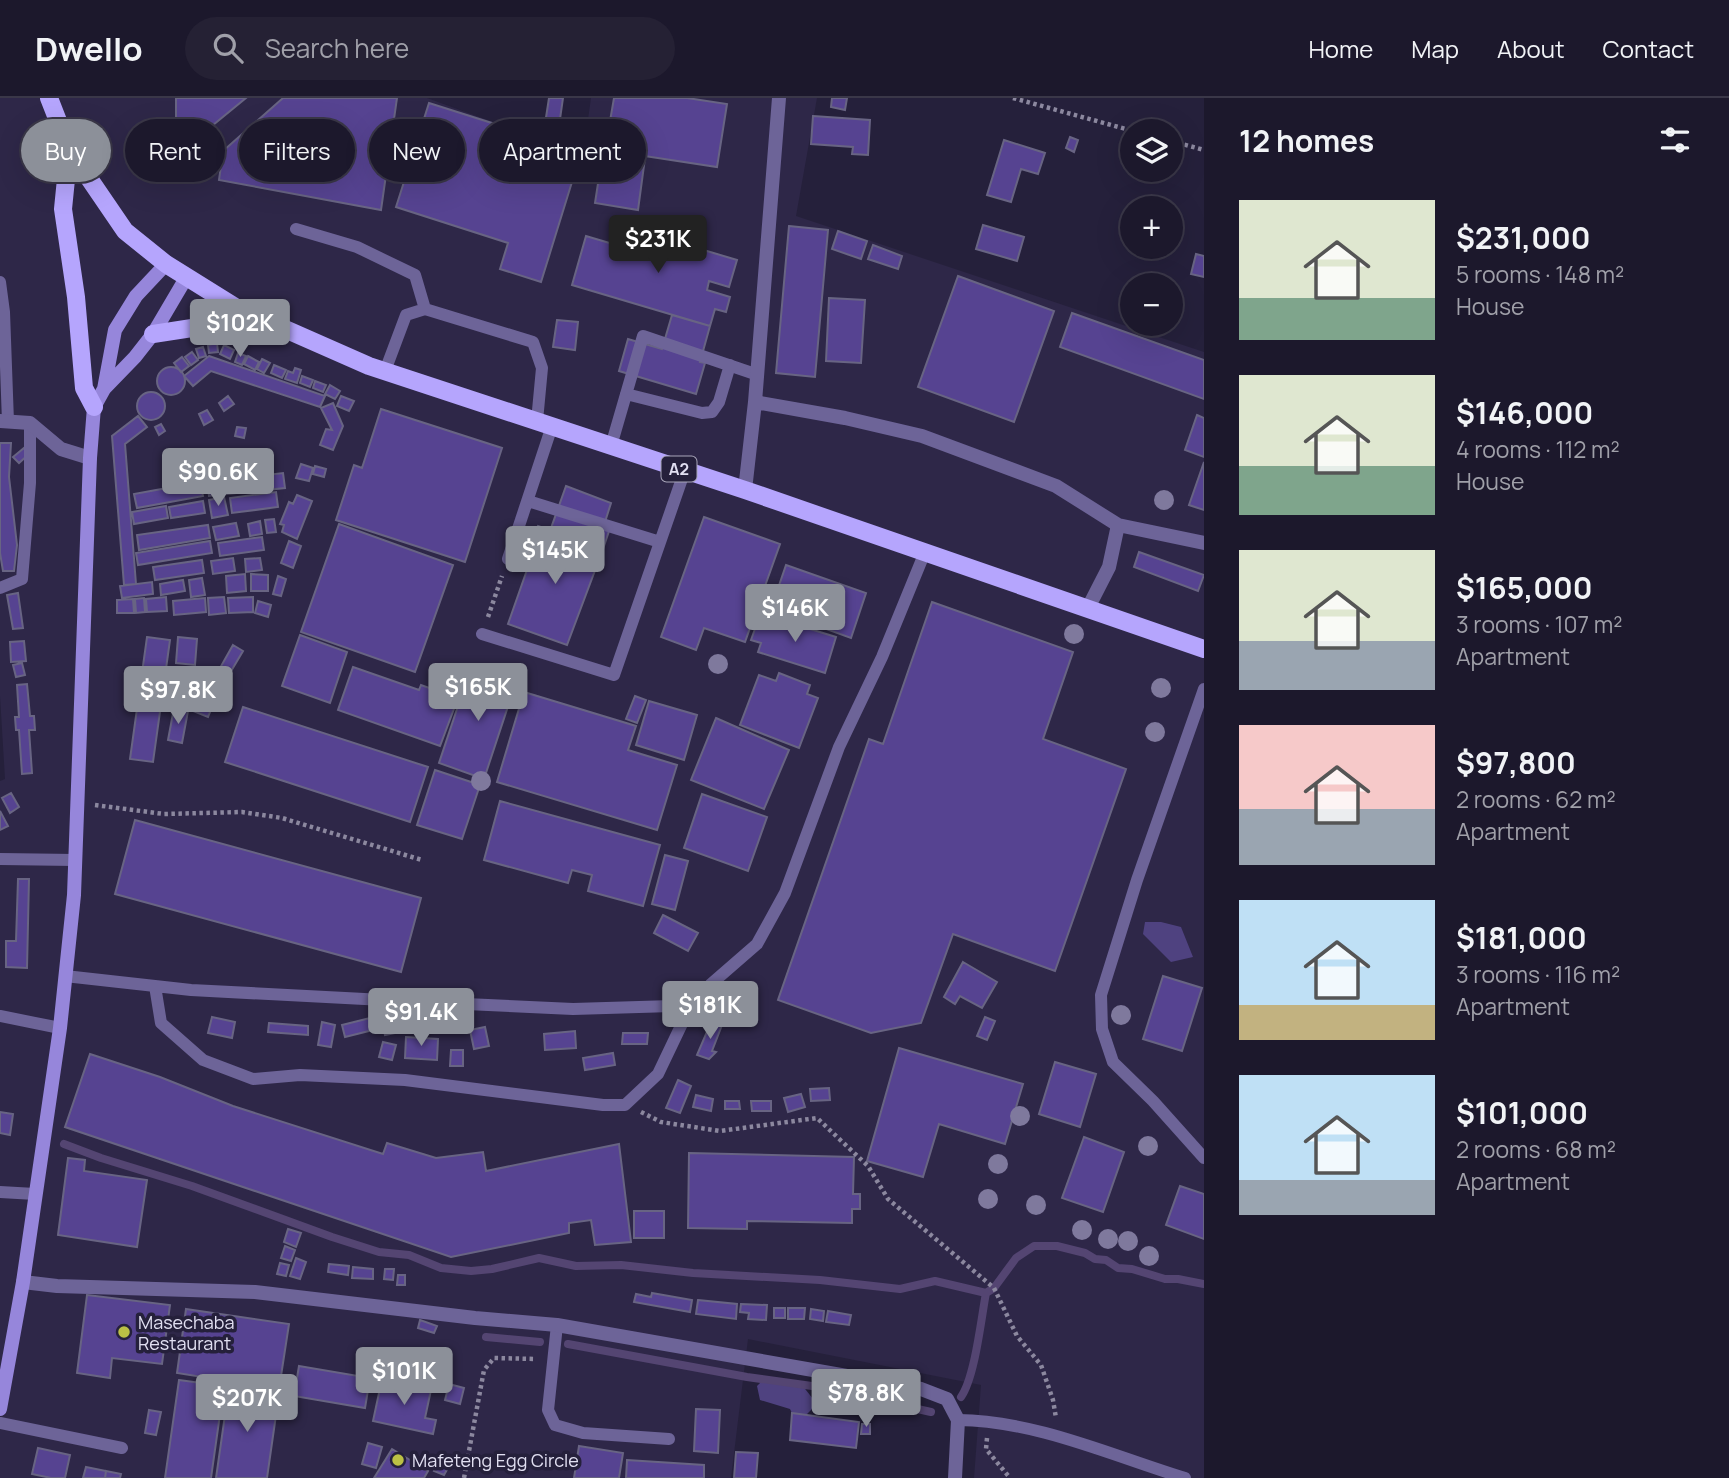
<!DOCTYPE html>
<html lang="en">
<head>
<meta charset="utf-8">
<style>
  :root { --surface:#1c182c; --page:#252134; --text:#f1f3f6; --muted:#a0a0a9; --line:#3a3748; --accent:#8c9099 }
  body { margin:0; font-family:Manrope,sans-serif; background:var(--page); color:var(--text); height:100vh; display:flex; flex-direction:column; font-size:26px; white-space:nowrap }
  * { box-sizing:border-box; margin:0 }
  p { font-size:23px; color:var(--muted) }
  .icon { flex:none; width:38px; height:38px; fill:none; stroke:currentColor; stroke-width:2; stroke-linecap:round; stroke-linejoin:round }
  .map { position:relative; flex:1; overflow:hidden }
  .side { display:flex; flex-direction:column; background:var(--surface); width:525px }
  .side>* { flex:none }
  .banner { position:absolute; left:21px; top:21px; width:665px; height:63px; display:flex; gap:14px }
  .fabs { position:absolute; left:1120px; top:21px; display:grid; gap:14px }
  .fabs a { display:grid; place-items:center; width:63px; height:63px; border-radius:50%; background:var(--surface); box-shadow:0 7px 28px #0002,0 0 0 2px var(--line); font-size:35px }
  .price { position:absolute; translate:-50% -60px; padding:0 16px; border-radius:7px; background:var(--accent); color:#fff; font-size:23px; line-height:46px; filter:drop-shadow(0 2px 4px #0008) }
  .price::after { content:''; position:absolute; left:50%; top:42px; width:21px; height:16px; margin-left:-10px; background:inherit; clip-path:polygon(0 0,100% 0,50% 100%) }
  .price.on { background:#222; color:#fff }
  ul { padding:0; list-style:none }
  li { display:flex; align-items:center; gap:21px; height:175px; padding:0 35px }
  li span { display:grid; place-items:center; flex:none; width:196px; height:140px; border-radius:0px; color:#555 }
  li>.icon { margin-inline-start:auto }
  span .icon { width:84px; height:84px; fill:#fffc; stroke-width:1 }
  li b { font-size:30px }
  h2 { display:flex; justify-content:space-between; align-items:center; height:84px; padding:0 35px; font-size:30px }
  .tag { padding:0 24px; border-radius:32px; background:var(--surface); box-shadow:0 7px 28px #0002,0 0 0 2px var(--line); font-size:24px; line-height:63px }
  .tag.on { background:var(--accent); color:#fff }
  header { display:flex; align-items:center; gap:42px; box-sizing:border-box; height:98px; padding:0 35px; background:var(--surface); border-bottom:2px solid var(--line) }
  header strong { font-size:33px }
  nav { display:flex; gap:38px; margin-inline-start:auto; font-size:24px }
  .search { width:490px; height:63px; background:var(--page); display:flex; align-items:center; gap:18px; box-sizing:border-box; padding:0 24px; border-radius:38px; color:var(--muted); font-size:26px }
  main { display:flex; flex:1; min-height:0 }
  .map>svg:first-child { display:block }
</style>
</head>
<body>
<header>
<strong>Dwello</strong>
<div class="search"><svg class="icon" aria-label="search" viewBox="0 0 24 24"><circle cx="10" cy="10" r="6"/><path d="M15 15l6 6"/></svg>Search here</div>
<nav><a>Home</a><a>Map</a><a>About</a><a>Contact</a></nav>
</header>
<main>
<div class="map">
<svg width="1204" height="1380" viewBox="0 0 1204 1380">
  <rect width="100%" height="100%" fill="#25203b"/>
  <!-- built -->
  <path fill="#2e2748" d="M0 0H427L583 57 591 0H817L796 118 1204 254V1380H974L981 1287 748 1241 731 1380H0V683L5 681 0 598Z"/>
  <!-- green -->
  <path fill="#4f4280" d="M1145 824H1161L1181 829 1193 859 1171 864 1143 836Z
    M764 1281 802 1287 817 1306 806 1317 792 1315 790 1311 760 1302 757 1288Z"/>
  <g fill="none" stroke-linecap="round" stroke-linejoin="round">
    <!-- stream -->
    <path stroke="#544572" stroke-width="8" d="M64 1046 101 1060 192 1088 332 1139 379 1154 409 1157 441 1170 471 1173 492 1171 539 1160 576 1168 621 1167 693 1175 820 1182 900 1191 935 1183 986 1195 994 1190 1016 1160 1034 1148H1057L1085 1155 1095 1161 1106 1162 1118 1170 1132 1171 1165 1181H1178L1204 1186
      M486 1239 540 1244
      M568 1246 747 1279 819 1289 931 1314
      M961 1299C975 1279 981 1221 986 1195"/>
  </g>
  <!-- building -->
  <path fill="#564391" stroke="#686483" stroke-width="2" d="M176 0H246L213 27 176 30Z
    M283 0H397L381 112 219 82 223 53Z
    M549 0H563L559 28 545 26Z
    M614 0H687L727 6 717 69 605 52Z
    M832 0H847L845 12 831 9Z
    M429 5 495 26 491 39 538 54 533 72 572 84 541 184 500 171 508 145 396 109Z
    M813 18 870 22 868 57 852 56 853 49 811 46Z
    M1070 39 1078 42 1074 54 1066 50Z
    M1004 42 1045 55 1038 76 1021 71 1011 104 987 97Z
    M603 53 645 60 638 112 595 105Z
    M983 127 1024 139 1017 163 976 151Z
    M789 128 828 132 815 279 776 275Z
    M656 129 689 139 687 147 737 162 729 189 709 183 707 192 730 199 726 214 715 211 710 228 572 187 586 138 623 149 625 143 644 149 641 156 648 158Z
    M838 133 867 143 861 161 832 151Z
    M873 147 902 158 898 171 868 161Z
    M1196 156 1204 158V179L1191 176Z
    M958 178 1054 213 1014 324 918 289Z
    M829 200 865 202 861 265 826 263Z
    M1072 215 1204 262V301L1060 249Z
    M672 217 710 228 700 264 705 265 696 296 619 273 628 241 662 251Z
    M557 222 578 224 575 252 553 249Z
    M217 245 218 254 209 255 208 247Z
    M224 247 234 252 230 261 220 256Z
    M203 249 206 258 199 260 196 251Z
    M192 254 198 262 191 267 185 259Z
    M238 255 246 258 242 267 235 264Z
    M209 258 325 298 320 309 211 273 193 288 184 278Z
    M248 258 259 264 255 272 244 266Z
    M182 259 189 268 181 274 174 265Z
    M262 261 270 265 264 275 257 271Z
    M274 267 286 272 282 280 271 275Z
    M157 283a14 14 0 1 1 28 0a14 14 0 1 1-28 0Z
    M295 270 301 272 297 285 285 281 288 273 293 275Z
    M302 278 313 282 310 289 300 285Z
    M315 283 326 287 323 294 313 290Z
    M330 287 340 293 335 301 325 296Z
    M137 308a14 14 0 1 1 28 0a14 14 0 1 1-28 0Z
    M228 298 234 306 224 313 219 305Z
    M341 298 354 303 349 313 337 308Z
    M333 305 343 328 333 352 320 347 326 331 332 332 321 310Z
    M381 311 502 350 465 464 336 422 354 367 362 370Z
    M207 312 213 322 204 327 199 316Z
    M1197 317 1204 320V359L1185 352Z
    M138 318 147 329 125 346 136 486 124 487 112 338Z
    M161 326 165 333 159 337 155 329Z
    M237 329 246 330 244 340 235 338Z
    M0 345H11L9 379 17 447 14 473H3L0 455Z
    M24 350 29 356 19 365 13 359Z
    M241 351 243 363 235 365 233 352Z
    M1204 364V412L1189 407Z
    M301 366 313 370 309 383 296 380Z
    M315 368 326 371 324 379 313 376Z
    M283 375 285 390 209 398 207 384Z
    M200 384 203 398 137 410 134 396Z
    M566 388 611 405 605 424 611 427 603 451 550 433Z
    M276 394 278 409 232 415 230 400Z
    M297 397 312 403 297 441 282 434 284 427 280 426 289 404 293 406Z
    M224 399 228 417 212 420 209 402Z
    M203 403 205 415 171 420 169 409Z
    M166 408 168 420 134 426 132 414Z
    M704 419 780 446 745 544 704 530 696 552 661 539Z
    M274 421 276 434 267 435 265 422Z
    M260 423 262 436 250 438 248 426Z
    M236 425 239 438 216 442 213 429Z
    M339 426 453 467 415 574 301 534Z
    M208 427 210 440 139 452 137 437Z
    M538 428 603 451 567 547 508 526 534 452H537L539 446 533 443Z
    M262 439 264 452 220 458 218 445Z
    M210 443 212 455 138 467 136 455Z
    M289 443 301 448 293 470 281 465Z
    M1139 454 1204 477 1198 493 1134 469Z
    M233 460 235 473 213 476 211 463Z
    M260 460 262 472 246 474 245 461Z
    M202 462 204 475 155 482 153 469Z
    M786 467 866 495 851 540 771 511Z
    M245 476 246 493 227 495 226 478Z
    M251 476 268 477V493H251Z
    M278 478 286 481 281 498 273 496Z
    M202 480 205 497 191 499 189 482Z
    M183 482 185 493 161 497 160 486Z
    M152 484 153 496 122 500 120 488Z
    M18 495 23 530 13 531 7 497Z
    M166 499 167 513 147 514 146 501Z
    M224 499 226 515 209 517 208 500Z
    M253 499V514L229 515 228 500Z
    M144 500 145 514 136 515 135 501Z
    M205 500 206 514 174 517 173 503Z
    M133 501 134 515H117V502Z
    M258 503 271 507 268 519 255 515Z
    M932 504 1073 554 1043 641 1126 671 1055 873 953 836 921 925 871 935 778 902 869 641 883 646Z
    M768 518 836 539 825 575 758 554 761 545 751 542 756 528 764 531Z
    M300 537 347 554 330 605 282 588Z
    M147 539 170 542 153 664 130 661Z
    M178 539 197 541 195 567 176 565Z
    M24 543 26 563 11 564 10 544Z
    M233 547 243 553 230 575 220 570Z
    M22 565 25 577 16 579 13 567Z
    M353 569 419 592 421 587 458 600 440 648 338 612Z
    M471 569 516 584 484 681 439 665Z
    M779 575 810 587 807 596 818 600 799 650 740 627 759 577 776 583Z
    M208 577 223 583 208 619 193 613Z
    M179 579 192 582 186 606 173 603Z
    M27 586 30 618H34L35 632H29L32 675 22 676 19 632H16L15 619H19L17 587Z
    M524 594 636 628 628 652 677 667 657 732 497 684Z
    M635 598 646 602 637 625 626 621Z
    M649 603 697 617 684 662 636 647Z
    M243 609 428 669 410 724 225 664Z
    M174 610 188 613 182 645 168 642Z
    M716 620 789 652 764 711 691 682Z
    M435 672 480 687 462 741 417 727Z
    M11 695 19 709 10 715 2 700Z
    M702 696 767 719 748 773 684 750Z
    M500 703 660 747 643 808 588 793 592 777 572 772 568 785 484 762Z
    M0 713 8 728 0 732Z
    M135 722 421 800 401 874 115 796Z
    M665 757 688 763 675 812 652 806Z
    M18 781H29L27 870 6 869V843H16Z
    M663 817 698 835 688 853 654 835Z
    M963 864 997 884 982 910 960 898 955 906 944 899Z
    M1163 878 1202 890 1182 953 1143 941Z
    M721 894 733 899 726 919 713 914Z
    M419 918H448V930H419Z
    M212 919 235 924 232 940 208 935Z
    M374 919 377 931 345 939 342 927Z
    M985 919 995 923 987 942 977 938Z
    M399 921 400 934 385 937 382 924Z
    M712 922 722 927 712 953 716 954 709 961 697 957Z
    M322 924 335 927 331 949 318 947Z
    M269 925 308 928V937L268 934Z
    M485 929 489 948 474 951 470 932Z
    M575 933 576 950 545 952 544 936Z
    M623 935H648L647 946H622Z
    M406 939 438 941 437 962 405 960Z
    M383 944 396 947 392 962 379 959Z
    M899 950 1023 986 1005 1046 939 1026 923 1079 867 1063Z
    M451 952H463V968H450Z
    M613 955 615 967 585 972 583 960Z
    M90 956 160 979 233 1008 383 1056 387 1045 436 1060 483 1054 486 1073 619 1046 631 1144 595 1147 591 1122 569 1125V1135L451 1159 65 1029Z
    M1055 964 1096 976 1080 1029 1039 1016Z
    M678 982 691 988 680 1015 666 1010Z
    M829 990 830 1002 811 1003 810 991Z
    M801 996 805 1009 788 1014 784 1000Z
    M696 997 713 1001 711 1013 693 1009Z
    M725 1003H739L740 1011H725Z
    M751 1003H771V1013H752Z
    M0 1014 13 1016 10 1037 0 1035Z
    M1084 1039 1124 1054 1103 1114 1062 1100Z
    M689 1055 854 1059 853 1096H860V1111H852V1125L747 1123V1131L688 1130Z
    M68 1060 85 1062 84 1073 147 1082 137 1149 58 1137Z
    M1180 1088 1204 1096V1141L1166 1127Z
    M634 1113H664V1140H634Z
    M288 1131 301 1135 296 1149 284 1144Z
    M285 1148 295 1152 291 1163 281 1160Z
    M296 1160 306 1164 300 1181 290 1178Z
    M280 1165 289 1167 286 1178 277 1176Z
    M329 1166 349 1168 348 1177 328 1174Z
    M353 1169 373 1171V1181L352 1180Z
    M385 1171H394L393 1182 384 1181Z
    M398 1177H405V1187H397Z
    M652 1195 692 1202 690 1214 634 1204 636 1196 651 1199Z
    M87 1197 170 1207 162 1266 112 1260 110 1280 77 1275Z
    M698 1202 737 1206 736 1221 696 1216Z
    M741 1206 767 1207 766 1222 748 1221 749 1215 740 1214Z
    M774 1210H785V1220H774Z
    M788 1210H805L804 1221H788Z
    M186 1211 289 1226 279 1291 177 1275Z
    M811 1211 824 1213 823 1223 810 1221Z
    M828 1213 851 1217 849 1227 826 1224Z
    M420 1222 437 1228 434 1235 418 1230Z
    M299 1268 370 1280 365 1310 294 1298Z
    M382 1281 431 1292 425 1320 436 1322 433 1336 373 1323Z
    M179 1282 224 1288 211 1380H165Z
    M449 1286 464 1290 460 1306 445 1302Z
    M229 1289 279 1296 267 1380H216Z
    M696 1311 720 1312 718 1355 694 1353Z
    M149 1312 161 1314 156 1337 145 1335Z
    M792 1315 859 1324 856 1350 790 1342Z
    M862 1326H870V1336H861Z
    M368 1345 382 1349 376 1370 362 1366Z
    M579 1348 623 1355 619 1380H574Z
    M38 1350 70 1357 65 1380H51L32 1376Z
    M392 1351 428 1373 424 1380H374Z
    M736 1354 758 1355 756 1380H734Z
    M627 1362 704 1367V1380H626Z
    M438 1365 448 1370 444 1377 434 1373Z
    M86 1369 106 1373 105 1380H83Z
    M106 1373 121 1376 120 1380H105Z"/>
  <g fill="none" stroke-linecap="round" stroke-linejoin="round">
    <!-- path -->
    <path stroke="#8c889f" stroke-width="4.5" stroke-dasharray="3.5 3.5" stroke-linecap="butt" d="M1013 0 1133 33
      M1171 43 1204 52
      M488 519 502 478
      M95 707 164 716 242 714 282 720 422 762
      M641 1014 661 1024 720 1033 817 1020 868 1068 888 1101 994 1190 1017 1238 1041 1267 1053 1302 1056 1320
      M987 1340 986 1351 1010 1380
      M464 1380 484 1272 494 1260 536 1261"/>
    <!-- lane -->
    <path stroke="#6d6498" stroke-width="12" d="M296 131 357 149 415 177 425 211
      M0 184 4 214 8 324
      M385 273 406 217 425 211 533 244 542 270 537 323
      M626 296 702 315 712 314 719 304 730 267
      M611 348 643 238 758 277
      M528 403 660 444
      M508 461 552 328
      M0 490 22 481 30 385V325
      M482 536 614 577 685 372
      M1204 591 1137 782 1101 897 1102 931 1113 964 1153 1003 1204 1060
      M0 761 75 762
      M65 878 191 892 422 904 573 911 672 908 689 911
      M155 888 161 925 203 962 253 981 300 977 405 982 603 1007H625L658 976 689 911 711 886 757 846 785 795 839 649 882 559 925 454
      M0 918 60 930
      M0 1094 35 1096
      M557 1227 548 1312 555 1327 583 1335 669 1341
      M958 1322C1037 1323 1110 1357 1185 1380
      M0 1325 122 1350"/>
    <!-- street -->
    <path stroke="#6d6498" stroke-width="14" d="M755 304 845 320 922 338 1056 388 1118 427 1204 445
      M0 323 30 325 61 351 90 360
      M745 392 755 304 779 0
      M1088 510 1109 469 1118 427
      M23 1184 57 1188 255 1194 475 1220 557 1227 921 1291 947 1301 958 1322 955 1380"/>
    <!-- secondary -->
    <path stroke="#9686db" stroke-width="14" d="M104 291 115 232 136 198 166 166
      M0 1311 23 1184 60 930 74 797 90 360 94 309 104 291 135 259 153 236 186 180"/>
    <!-- primary -->
    <path stroke="#b5a5fd" stroke-width="18" d="M49 0 69 51 125 133 166 166 235 209 369 268 745 392 1204 551
      M69 51 63 111 76 199 84 290 94 309
      M153 236 218 226 265 227"/>
  </g>
  <!-- trees -->
  <g fill="#7f799d">
    <circle cx="1164" cy="402" r="10"/>
    <circle cx="1074" cy="536" r="10"/>
    <circle cx="718" cy="566" r="10"/>
    <circle cx="1161" cy="590" r="10"/>
    <circle cx="1155" cy="634" r="10"/>
    <circle cx="481" cy="683" r="10"/>
    <circle cx="1121" cy="917" r="10"/>
    <circle cx="1020" cy="1018" r="10"/>
    <circle cx="1148" cy="1048" r="10"/>
    <circle cx="998" cy="1066" r="10"/>
    <circle cx="988" cy="1101" r="10"/>
    <circle cx="1036" cy="1107" r="10"/>
    <circle cx="1082" cy="1132" r="10"/>
    <circle cx="1108" cy="1141" r="10"/>
    <circle cx="1128" cy="1143" r="10"/>
    <circle cx="1149" cy="1158" r="10"/>
  </g>
  <!-- markers -->
  <g fill="#bbc045" stroke="#25203b" stroke-width="2.5">
    <circle cx="124" cy="1234" r="7"/>
    <circle cx="398" cy="1362" r="7"/>
  </g>
  <g text-anchor="middle" dominant-baseline="central" stroke-width="7" stroke-linejoin="round" paint-order="stroke">
    <!-- shield labels -->
    <rect fill="#25203b" stroke="#a9a6ba" stroke-width="2" x="661.5" y="358.5" width="35" height="25" rx="5"/>
    <g font-size="16" font-weight="bold" fill="#e1dff1">
      <text x="679" y="371">A2</text>
    </g>
    <!-- poi labels -->
    <g font-size="18" fill="#e1dff1" stroke="#25203b" text-anchor="start">
      <text x="138" y="1224">Masechaba<tspan x="138" dy="21">Restaurant</tspan></text>
      <text x="412" y="1362">Mafeteng Egg Circle</text>
    </g>
  </g>
</svg>
<div class="fabs">
<a><svg class="icon" aria-label="layers" viewBox="0 0 24 24"><path d="M12 4l9 5-9 5-9-5zM3 14l9 5 9-5"/></svg></a>
<a>+</a>
<a>−</a>
</div>
<b class="price on" style="left:658px;top:177px">$231K</b>
<b class="price" style="left:240px;top:261px">$102K</b>
<b class="price" style="left:218px;top:410px">$90.6K</b>
<b class="price" style="left:555px;top:488px">$145K</b>
<b class="price" style="left:795px;top:546px">$146K</b>
<b class="price" style="left:478px;top:625px">$165K</b>
<b class="price" style="left:178px;top:628px">$97.8K</b>
<b class="price" style="left:710px;top:943px">$181K</b>
<b class="price" style="left:421px;top:950px">$91.4K</b>
<b class="price" style="left:404px;top:1309px">$101K</b>
<b class="price" style="left:866px;top:1331px">$78.8K</b>
<b class="price" style="left:247px;top:1336px">$207K</b>
<div class="banner">
<a class="tag on">Buy</a>
<a class="tag">Rent</a>
<a class="tag">Filters</a>
<a class="tag">New</a>
<a class="tag">Apartment</a>
</div>
</div>
<section class="side">
<h2>12 homes<svg class="icon" aria-label="filters" viewBox="0 0 24 24"><path d="M4 7h16M4 17h16"/><circle cx="9" cy="7" r="2"/><circle cx="15" cy="17" r="2"/></svg></h2>
<ul>
<li><span style="background:linear-gradient(#dfe7d0 70%,#7fa58c 0)"><svg class="icon" aria-label="home" viewBox="0 0 24 24"><path d="M3 11l9-7 9 7M6 9v11h12V9"/></svg></span><div><b>$231,000</b><p>5 rooms · 148 m²</p><p>House</p></div></li>
<li><span style="background:linear-gradient(#dfe7d0 65%,#7fa58c 0)"><svg class="icon" aria-label="home" viewBox="0 0 24 24"><path d="M3 11l9-7 9 7M6 9v11h12V9"/></svg></span><div><b>$146,000</b><p>4 rooms · 112 m²</p><p>House</p></div></li>
<li><span style="background:linear-gradient(#dfe7d0 65%,#9aa5b1 0)"><svg class="icon" aria-label="home" viewBox="0 0 24 24"><path d="M3 11l9-7 9 7M6 9v11h12V9"/></svg></span><div><b>$165,000</b><p>3 rooms · 107 m²</p><p>Apartment</p></div></li>
<li><span style="background:linear-gradient(#f6c9c9 60%,#9aa5b1 0)"><svg class="icon" aria-label="home" viewBox="0 0 24 24"><path d="M3 11l9-7 9 7M6 9v11h12V9"/></svg></span><div><b>$97,800</b><p>2 rooms · 62 m²</p><p>Apartment</p></div></li>
<li><span style="background:linear-gradient(#bfe0f5 75%,#c2b280 0)"><svg class="icon" aria-label="home" viewBox="0 0 24 24"><path d="M3 11l9-7 9 7M6 9v11h12V9"/></svg></span><div><b>$181,000</b><p>3 rooms · 116 m²</p><p>Apartment</p></div></li>
<li><span style="background:linear-gradient(#bfe0f5 75%,#9aa5b1 0)"><svg class="icon" aria-label="home" viewBox="0 0 24 24"><path d="M3 11l9-7 9 7M6 9v11h12V9"/></svg></span><div><b>$101,000</b><p>2 rooms · 68 m²</p><p>Apartment</p></div></li>
</ul>
</section>
</main>
</body>
</html>
